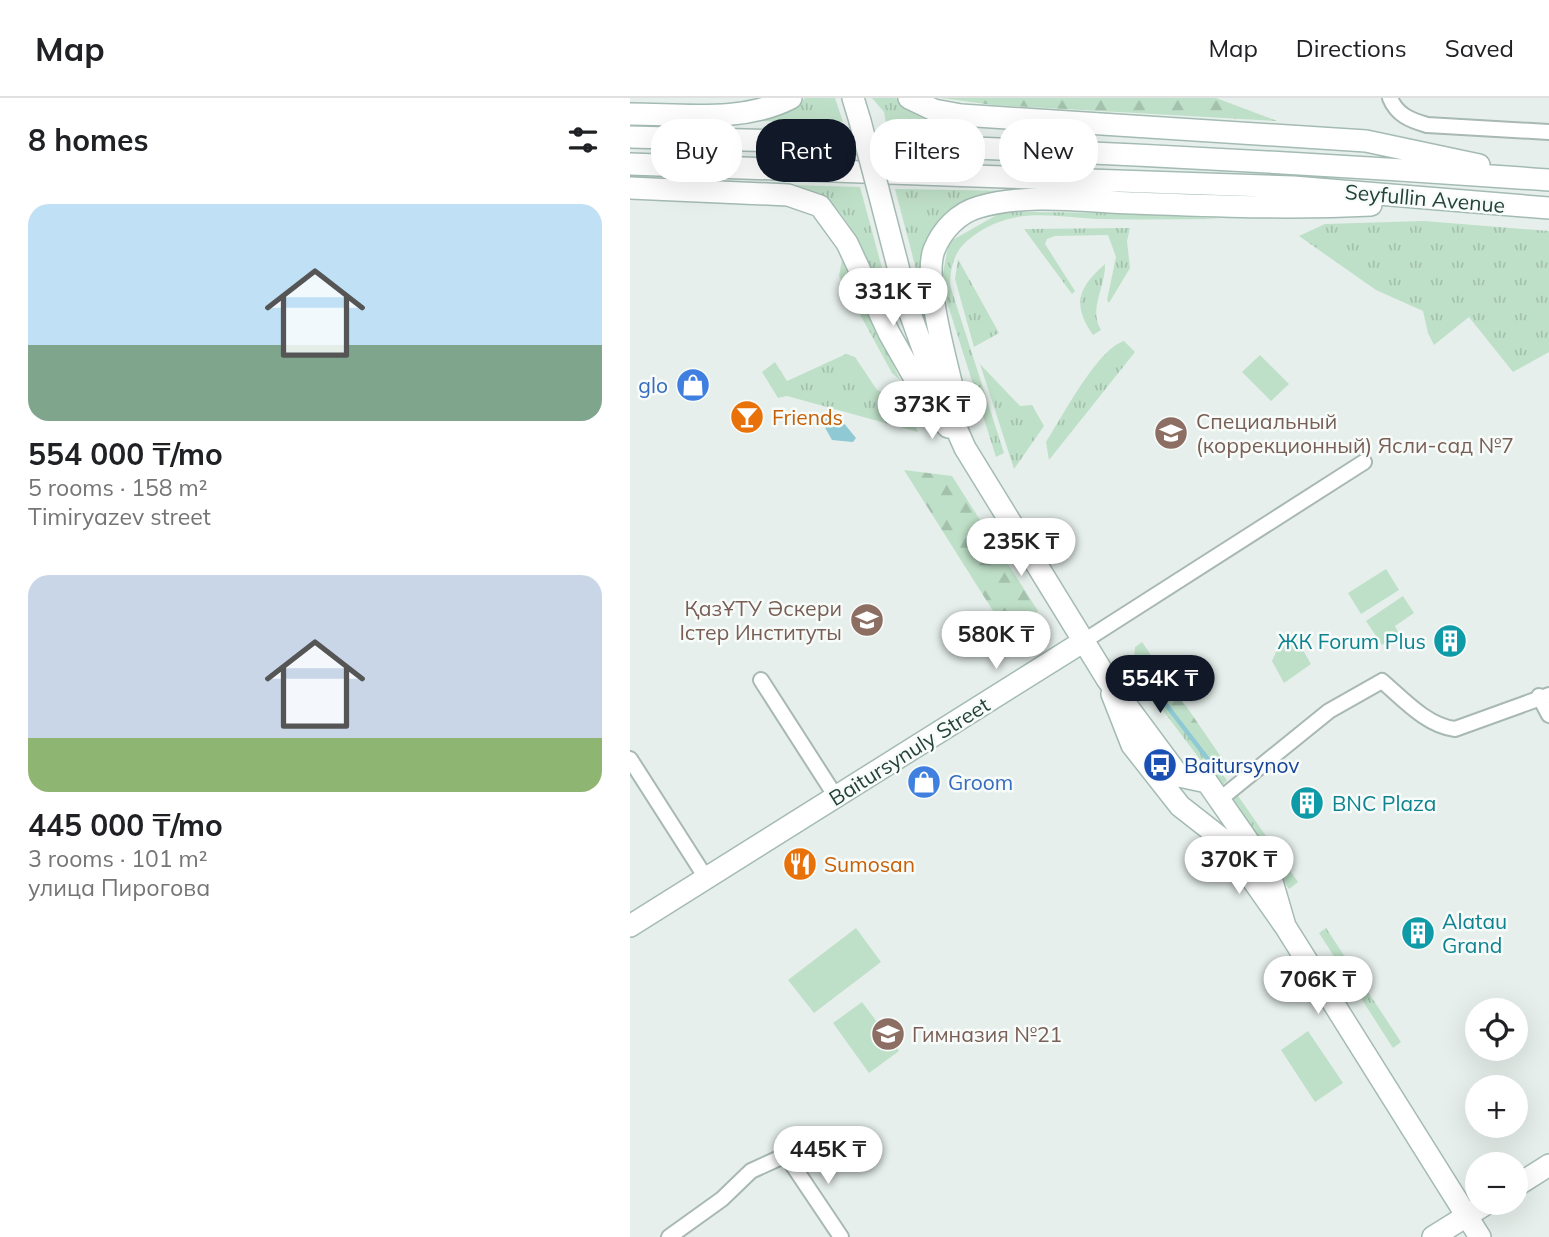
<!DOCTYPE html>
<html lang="en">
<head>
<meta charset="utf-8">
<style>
  :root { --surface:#fff; --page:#f6f6f6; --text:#202124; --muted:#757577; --line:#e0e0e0; --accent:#111827 }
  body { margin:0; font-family:Mulish,sans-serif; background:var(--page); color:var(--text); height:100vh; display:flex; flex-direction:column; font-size:26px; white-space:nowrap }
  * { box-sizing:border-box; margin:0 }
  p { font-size:23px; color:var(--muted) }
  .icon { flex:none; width:38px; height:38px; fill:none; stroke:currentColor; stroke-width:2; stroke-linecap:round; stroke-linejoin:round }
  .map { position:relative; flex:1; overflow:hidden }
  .panel { display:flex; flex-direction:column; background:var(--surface); width:630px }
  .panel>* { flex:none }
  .top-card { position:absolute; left:21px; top:21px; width:665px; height:63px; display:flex; gap:14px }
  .controls { position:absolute; left:835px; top:900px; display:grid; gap:14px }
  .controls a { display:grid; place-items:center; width:63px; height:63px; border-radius:50%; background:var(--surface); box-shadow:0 7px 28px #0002; font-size:35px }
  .price { position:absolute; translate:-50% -60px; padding:0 16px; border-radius:24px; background:#fff; color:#222; font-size:23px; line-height:46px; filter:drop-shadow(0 2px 4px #0008) }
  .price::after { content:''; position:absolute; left:50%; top:42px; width:21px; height:16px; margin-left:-10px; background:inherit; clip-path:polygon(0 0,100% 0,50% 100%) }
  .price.selected { background:var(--accent); color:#fff }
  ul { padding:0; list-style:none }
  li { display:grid; align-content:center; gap:14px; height:371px; padding:0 28px }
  li span { display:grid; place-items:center; height:217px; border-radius:21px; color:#555 }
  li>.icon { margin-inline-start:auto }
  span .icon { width:126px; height:126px; fill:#fffc; stroke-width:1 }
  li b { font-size:30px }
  h2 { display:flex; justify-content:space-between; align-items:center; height:84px; padding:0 28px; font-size:30px }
  .pill { padding:0 24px; border-radius:28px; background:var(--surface); box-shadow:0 7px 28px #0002; font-size:24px; line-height:63px }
  .pill.selected { background:var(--accent); color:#fff }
  header { display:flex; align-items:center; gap:42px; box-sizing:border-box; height:98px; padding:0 35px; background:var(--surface); border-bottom:2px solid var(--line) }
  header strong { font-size:33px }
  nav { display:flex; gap:38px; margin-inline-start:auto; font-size:24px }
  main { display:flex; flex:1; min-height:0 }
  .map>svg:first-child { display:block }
</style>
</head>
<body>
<header>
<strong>Map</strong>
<nav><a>Map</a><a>Directions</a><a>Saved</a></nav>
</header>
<main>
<section class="panel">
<h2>8 homes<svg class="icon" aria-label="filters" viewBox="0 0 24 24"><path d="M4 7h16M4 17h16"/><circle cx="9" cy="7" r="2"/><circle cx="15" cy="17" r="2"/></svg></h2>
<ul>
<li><span style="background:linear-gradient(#bfe0f5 65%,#7fa58c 0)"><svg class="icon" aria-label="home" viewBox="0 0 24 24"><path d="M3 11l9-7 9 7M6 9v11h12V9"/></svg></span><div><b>554 000 ₸/mo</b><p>5 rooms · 158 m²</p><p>Timiryazev street</p></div></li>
<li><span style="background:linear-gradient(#c9d6e8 75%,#8fb573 0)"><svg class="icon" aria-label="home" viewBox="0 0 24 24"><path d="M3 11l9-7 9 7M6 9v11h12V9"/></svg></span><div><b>445 000 ₸/mo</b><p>3 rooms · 101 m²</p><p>улица Пирогова</p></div></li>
</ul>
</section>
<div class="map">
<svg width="919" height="1139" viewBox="0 0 919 1139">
  <defs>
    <pattern id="grass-tufts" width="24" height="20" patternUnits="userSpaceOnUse" patternTransform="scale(1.75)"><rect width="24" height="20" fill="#bfe0c8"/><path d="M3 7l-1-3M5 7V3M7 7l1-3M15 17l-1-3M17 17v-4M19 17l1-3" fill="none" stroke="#a4c1ad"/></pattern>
    <pattern id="forest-firs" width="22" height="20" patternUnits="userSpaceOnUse" patternTransform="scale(1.75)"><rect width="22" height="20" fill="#bfe0c8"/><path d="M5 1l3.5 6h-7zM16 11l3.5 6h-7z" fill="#a4c1ad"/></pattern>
  </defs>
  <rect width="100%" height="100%" fill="#e6efeb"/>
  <!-- grass -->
  <path fill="url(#grass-tufts)" d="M175 0H205L213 24 127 23 163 12Z
    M242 0H266L299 18 349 30 256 25 254 14Z
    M160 87 230 89 261 203 254 205C239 171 225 119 191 98 182 92 171 90 160 87Z
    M265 91 396 93 339 105 292 194Z
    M372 114 497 115 591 121C550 121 509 122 468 121 425 119 387 109 349 134 327 148 321 161 320 187L374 355 366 359 311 185 319 144Z
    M794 123 919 133V254L883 274 839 219 804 247 798 235 793 213 746 192 669 138 695 126Z
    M500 130 497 143 500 170 479 205 477 202 486 159 478 137 425 138 417 141 415 146 445 193 442 196 394 131Z
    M328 161 369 235 344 249 325 181Z
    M212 162 218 166 270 282 262 275 209 178Z
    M475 166C476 188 458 211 471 232L463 237C441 205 449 189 475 166Z
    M494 243 505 254 419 362 416 344C432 320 467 251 494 243Z
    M216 256 225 259 247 292 274 303 288 334 157 298 148 300 132 274 145 264 157 283Z
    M350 266 390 308 402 307 414 328 384 371Z
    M504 561 597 682 591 689 509 581Z
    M606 695 668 784 659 791 598 700Z
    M696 830 771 944 763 950 689 835Z"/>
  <!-- forest -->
  <path fill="url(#forest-firs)" d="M311 0H586L647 23 363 7Z
    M274 372 322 378 408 513 382 543Z
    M512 544 598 669 590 673 504 561 505 549Z"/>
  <!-- park -->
  <path fill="#bfe0c8" d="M630 257 659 286 641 303 612 274Z
    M756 471 769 492 731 516 718 495Z
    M773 498 784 515 765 528 769 536 752 547 736 523Z
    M664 537 681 566 654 585 642 563 650 545Z
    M226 830 251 864 184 915 158 882Z
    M232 904 269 953 239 975 203 925Z
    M678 933 713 985 685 1004 651 952Z"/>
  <!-- water -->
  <path fill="#8ec9d4" d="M189 319 212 323 226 340 223 344 202 342Z"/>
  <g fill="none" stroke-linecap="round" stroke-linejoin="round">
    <!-- stream -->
    <path stroke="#8ec9d4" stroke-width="4.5" d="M508 570 587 673"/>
    <!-- street casing -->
    <g stroke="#a8b8b2" stroke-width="18">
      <path id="street" d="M760 0C767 17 780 22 797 27L919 34
        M454 543 734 364
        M131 582 206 699
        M909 598 919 617
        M0 661 76 780
        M589 702 699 613 752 583C773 601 797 628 825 631L919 597
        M39 1139 92 1101 121 1073 156 1057 211 1139"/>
    </g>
    <!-- secondary casing -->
    <g stroke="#a4bbb3" stroke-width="24">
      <path id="secondary" d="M223 0 230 23
        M279 0 304 12 331 17 736 43 849 67
        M0 16C53 16 113 25 161 0
        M0 39C307 46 613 60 919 82
        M0 66 663 89 919 110
        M0 90 158 97 190 108 217 145 259 235 301 309 318 329
        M248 91 280 215 302 276 335 350 477 581 549 678 577 684 639 773 655 828
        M328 313C320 276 292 184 304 152 312 132 328 115 349 109 398 95 452 103 502 105 582 108 661 111 741 107
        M482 596 502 647 550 708 596 744 655 828 850 1139
        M0 828 454 543
        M886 1088 919 1067
        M803 1139 859 1104"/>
    </g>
    <!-- street -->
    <use href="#street" stroke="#fff" stroke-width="14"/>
    <!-- secondary -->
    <use href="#secondary" stroke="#fff" stroke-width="21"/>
    <!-- secondary-bridge casing -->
    <g stroke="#a4bbb3" stroke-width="24" stroke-linecap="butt">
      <path id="secondary-bridge" d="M230 23 248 91"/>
    </g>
    <!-- secondary-bridge -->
    <use href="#secondary-bridge" stroke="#fff" stroke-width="21"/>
  </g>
  <!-- icons -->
  <defs>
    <g id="shop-disc" transform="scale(1.75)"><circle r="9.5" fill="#3f7fe0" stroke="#f7fbf9"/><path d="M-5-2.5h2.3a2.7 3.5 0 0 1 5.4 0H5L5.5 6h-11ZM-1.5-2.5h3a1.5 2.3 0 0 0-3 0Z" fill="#fff"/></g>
    <g id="bar-disc" transform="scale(1.75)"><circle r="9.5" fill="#e8710a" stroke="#f7fbf9"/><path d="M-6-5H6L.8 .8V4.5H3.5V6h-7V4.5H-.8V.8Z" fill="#fff"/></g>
    <g id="school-disc" transform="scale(1.75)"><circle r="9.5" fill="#8d6e63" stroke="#f7fbf9"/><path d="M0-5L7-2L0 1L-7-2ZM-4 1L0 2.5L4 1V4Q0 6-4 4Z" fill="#fff"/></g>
    <g id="university-disc" transform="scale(1.75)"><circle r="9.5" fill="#8d6e63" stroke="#f7fbf9"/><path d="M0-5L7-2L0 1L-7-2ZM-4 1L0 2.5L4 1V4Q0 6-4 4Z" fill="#fff"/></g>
    <g id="building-disc" transform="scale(1.75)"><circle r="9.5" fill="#0f9aa8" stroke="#f7fbf9"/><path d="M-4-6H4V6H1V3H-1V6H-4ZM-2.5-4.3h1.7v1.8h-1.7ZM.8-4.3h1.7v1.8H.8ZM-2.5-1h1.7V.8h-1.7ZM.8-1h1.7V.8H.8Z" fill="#fff"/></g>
    <g id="bus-disc" transform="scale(1.75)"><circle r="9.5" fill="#1a4fb4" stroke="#f7fbf9"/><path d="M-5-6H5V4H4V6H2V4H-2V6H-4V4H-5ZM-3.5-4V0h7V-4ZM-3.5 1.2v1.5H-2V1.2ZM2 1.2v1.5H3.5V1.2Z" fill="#fff"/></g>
    <g id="restaurant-disc" transform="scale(1.75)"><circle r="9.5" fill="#e8710a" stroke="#f7fbf9"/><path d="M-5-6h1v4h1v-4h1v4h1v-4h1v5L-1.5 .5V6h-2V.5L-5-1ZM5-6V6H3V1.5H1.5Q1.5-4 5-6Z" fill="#fff"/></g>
  </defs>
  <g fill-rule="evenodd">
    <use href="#shop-disc" x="63" y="287"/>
    <use href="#bar-disc" x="117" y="319"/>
    <use href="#school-disc" x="541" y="335"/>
    <use href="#university-disc" x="237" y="522"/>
    <use href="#building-disc" x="820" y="543"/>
    <use href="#bus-disc" x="530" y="667"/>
    <use href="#shop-disc" x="294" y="684"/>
    <use href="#building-disc" x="677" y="705"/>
    <use href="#restaurant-disc" x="170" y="766"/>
    <use href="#building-disc" x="788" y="835"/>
    <use href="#school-disc" x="258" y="936"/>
  </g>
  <g text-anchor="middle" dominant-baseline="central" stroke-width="5" stroke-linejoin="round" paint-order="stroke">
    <!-- street labels -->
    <g font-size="21" fill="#24423a" stroke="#f7fbf9">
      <text transform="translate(795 100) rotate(5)">Seyfullin Avenue</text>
      <text transform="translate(279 653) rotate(-32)">Baitursynuly Street</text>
    </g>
    <!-- shop labels -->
    <g font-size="21" fill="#366cbe" stroke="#f7fbf9" text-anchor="end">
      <text x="38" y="287">glo</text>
      <text x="318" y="684" text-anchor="start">Groom</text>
    </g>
    <!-- food labels -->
    <g font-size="21" fill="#c56008" stroke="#f7fbf9" text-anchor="start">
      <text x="142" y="319">Friends</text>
      <text x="194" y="766">Sumosan</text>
    </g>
    <!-- education labels -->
    <g font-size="21" fill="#785e54" stroke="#f7fbf9" text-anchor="start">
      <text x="566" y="323">Специальный<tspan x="566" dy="24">(коррекционный) Ясли-сад №7</tspan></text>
      <text x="212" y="510" text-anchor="end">ҚазҰТУ Әскери<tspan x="212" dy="24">Істер Институты</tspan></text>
      <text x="282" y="936">Гимназия №21</text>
    </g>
    <!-- culture labels -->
    <g font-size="21" fill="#0d838f" stroke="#f7fbf9" text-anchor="start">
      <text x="796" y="543" text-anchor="end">ЖК Forum Plus</text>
      <text x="702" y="705">BNC Plaza</text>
      <text x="812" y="823">Alatau<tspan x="812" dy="24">Grand</tspan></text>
    </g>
    <!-- transit labels -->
    <g font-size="21" fill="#164399" stroke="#f7fbf9" text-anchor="start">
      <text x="554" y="667">Baitursynov</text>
    </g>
  </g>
</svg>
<div class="controls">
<a><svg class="icon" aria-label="locate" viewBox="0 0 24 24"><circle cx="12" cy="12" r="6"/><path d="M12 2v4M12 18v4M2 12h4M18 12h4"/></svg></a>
<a>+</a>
<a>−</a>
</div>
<b class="price" style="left:263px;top:230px">331K ₸</b>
<b class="price" style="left:302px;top:343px">373K ₸</b>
<b class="price" style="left:391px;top:480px">235K ₸</b>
<b class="price" style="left:366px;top:573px">580K ₸</b>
<b class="price selected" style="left:530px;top:617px">554K ₸</b>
<b class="price" style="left:609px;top:798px">370K ₸</b>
<b class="price" style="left:688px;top:918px">706K ₸</b>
<b class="price" style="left:198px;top:1088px">445K ₸</b>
<div class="top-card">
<a class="pill">Buy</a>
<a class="pill selected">Rent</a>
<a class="pill">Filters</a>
<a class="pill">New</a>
</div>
</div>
</main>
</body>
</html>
